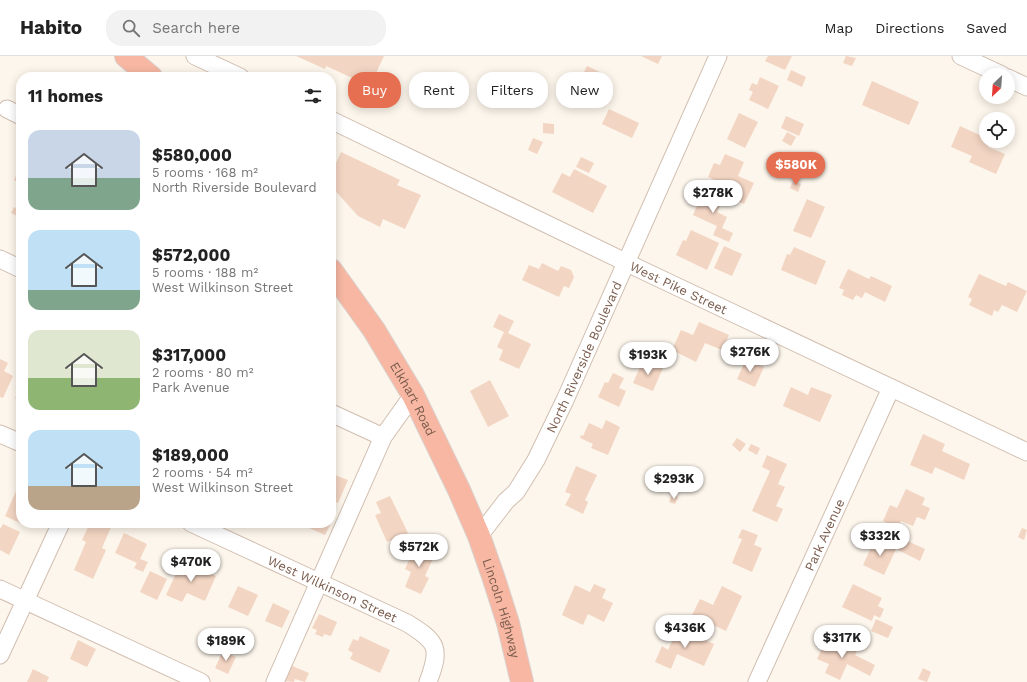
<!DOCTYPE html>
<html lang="en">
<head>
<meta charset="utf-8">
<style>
  :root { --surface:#fff; --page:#f2f2f2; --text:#222; --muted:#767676; --line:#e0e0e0; --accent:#e76f51 }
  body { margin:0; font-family:"Work Sans",sans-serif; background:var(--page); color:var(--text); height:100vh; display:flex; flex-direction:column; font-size:15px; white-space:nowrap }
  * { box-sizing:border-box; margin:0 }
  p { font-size:13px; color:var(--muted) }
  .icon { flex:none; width:22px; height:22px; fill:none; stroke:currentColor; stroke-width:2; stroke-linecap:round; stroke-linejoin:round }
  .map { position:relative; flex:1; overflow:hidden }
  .details { position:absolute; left:16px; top:16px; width:320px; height:456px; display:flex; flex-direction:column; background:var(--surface); border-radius:16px; box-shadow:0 2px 10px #0003 }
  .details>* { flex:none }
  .top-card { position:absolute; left:348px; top:16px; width:380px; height:36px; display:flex; gap:8px }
  .needle { width:26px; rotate:205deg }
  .tools { position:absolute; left:979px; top:12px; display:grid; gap:8px }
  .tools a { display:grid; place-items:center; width:36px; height:36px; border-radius:50%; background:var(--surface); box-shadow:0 2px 10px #0003; font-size:20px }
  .price { position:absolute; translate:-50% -34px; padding:0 9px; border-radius:14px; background:#fff; color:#222; font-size:13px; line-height:26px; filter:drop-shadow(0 1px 2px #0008) }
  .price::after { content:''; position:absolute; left:50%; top:24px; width:12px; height:9px; margin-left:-6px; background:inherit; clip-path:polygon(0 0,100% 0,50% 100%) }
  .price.active { background:var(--accent); color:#fff }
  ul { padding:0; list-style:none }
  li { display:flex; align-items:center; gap:12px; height:100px; padding:0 12px }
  li span { display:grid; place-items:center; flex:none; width:112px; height:80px; border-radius:12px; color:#555 }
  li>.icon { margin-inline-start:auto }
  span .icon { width:48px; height:48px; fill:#fffc; stroke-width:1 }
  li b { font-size:17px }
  h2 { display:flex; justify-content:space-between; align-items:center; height:48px; padding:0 12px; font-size:17px }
  .pill { padding:0 14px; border-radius:16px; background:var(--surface); box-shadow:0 2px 10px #0003; font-size:14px; line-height:36px }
  .pill.active { background:var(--accent); color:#fff }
  header { display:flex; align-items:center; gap:24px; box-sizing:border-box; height:56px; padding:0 20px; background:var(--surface); border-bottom:1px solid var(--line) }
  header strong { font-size:19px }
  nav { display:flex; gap:22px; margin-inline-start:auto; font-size:14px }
  .search { width:280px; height:36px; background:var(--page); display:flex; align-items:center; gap:10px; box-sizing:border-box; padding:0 14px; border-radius:16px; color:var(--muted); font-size:15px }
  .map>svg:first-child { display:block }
</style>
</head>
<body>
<header>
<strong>Habito</strong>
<div class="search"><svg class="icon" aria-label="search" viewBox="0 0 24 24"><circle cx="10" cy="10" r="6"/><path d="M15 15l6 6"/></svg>Search here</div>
<nav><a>Map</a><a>Directions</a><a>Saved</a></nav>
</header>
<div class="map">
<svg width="1027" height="626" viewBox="0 0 1027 626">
  <rect width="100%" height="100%" fill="#fdf6ec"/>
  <!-- building -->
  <path fill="#f3d5c3" d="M296 0H384L370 30 326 10 325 13Z
    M641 0H662L658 8Z
    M768 0H792L785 14 765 5Z
    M846 0 856 2 852 10 843 7Z
    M587 10 602 17 593 36 578 28Z
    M791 14 806 21 802 31 787 24Z
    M760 21 779 30 768 53 749 44 753 36 749 34 752 27 757 29Z
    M872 25 919 46 909 69 862 49Z
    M609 53 639 67 632 82 602 68Z
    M739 57 758 66 745 92 727 83Z
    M786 60 804 68 799 80 781 72Z
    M543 67 554 68V78L543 77Z
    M960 70 986 82V85H990L988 91 1005 98 996 118 969 106 972 100 951 91Z
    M787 76 796 81 791 90 782 85Z
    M533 82 543 86 537 98 528 94Z
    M341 96 400 124 397 129 421 139 405 173 383 163 380 171 358 160 331 130V118Z
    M725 98 744 106 738 120 754 127 744 148 724 139 728 130 708 121 714 107 720 109Z
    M581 101 594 107 589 117 576 111Z
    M21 109V128L14 124Z
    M574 113 607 130 593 157 552 136 562 117 570 121Z
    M793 125 801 128 798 136 790 132Z
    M704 134 723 143 717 156 727 161 722 172 733 177 729 186 713 179 717 170 693 159Z
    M807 143 825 151 811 182 793 175Z
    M14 151 20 154 17 160 11 157Z
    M691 174 719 187 707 214 676 199 683 184 686 185Z
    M724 190 742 198 732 220 714 212Z
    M794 191 826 205 816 229 781 214 787 198 790 199Z
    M542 207 558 215 561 210 571 214 574 221 569 232 564 230 559 241 522 224 529 209 539 213Z
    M848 213 869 223 871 220 892 230 885 246 865 236 862 242 856 239 853 244 842 239 844 234 839 232Z
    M979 218 1006 230 1008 226 1027 235 1017 256 1002 249 998 256 994 254 992 260 969 249 972 243 968 241Z
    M499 258 514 265 508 277 531 288 519 313 499 304 503 294 497 291 504 276 493 271Z
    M699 266 729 279 722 294 705 287 696 306 672 294 681 274 693 279Z
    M0 303 8 307 4 315 13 320 3 342 0 341Z
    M746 303 764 311 755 331 737 323Z
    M643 304 663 312 653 335 633 327Z
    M613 317 624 322 619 332 626 335 619 351 598 341 605 326 608 327Z
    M490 324 509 360 488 371 470 335Z
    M21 330V351L17 349 20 344 15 342Z
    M791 331 808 339 811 331 832 339 820 366 783 350Z
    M606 364 620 371 608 399 591 392 593 388 580 382 581 379 583 380 589 367 602 373Z
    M923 378 945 388 942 395 970 408 964 424 935 411 932 418 910 409Z
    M737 382 746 388 740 396 732 389Z
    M751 388 760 392 757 399 748 394Z
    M767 399 787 408 778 428 785 431 776 450 783 453 777 466 752 455 770 415 762 411Z
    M576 410 597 419 585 444 588 446 583 458 565 449 571 438 565 436Z
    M332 418 348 424 338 447 331 444V420Z
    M21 424V467H25L24 469 5 460Z
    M906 433 925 442 922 449 930 452 925 464 917 461 913 470 901 465 898 472 883 465 890 449 897 452Z
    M672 439 678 441 675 448 669 446Z
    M390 440 408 477 387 486 375 459 381 457 376 446Z
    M90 467H102L111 471 102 492 106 494 93 523 74 514 86 486 82 484Z
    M298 467H331L325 479Z
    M3 468 20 476 9 499 0 494V473Z
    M1022 472 1027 474 1024 484 1018 481Z
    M742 473 758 479 754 489 762 492 752 516 732 507 742 483 738 482Z
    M124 477 147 488 140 503 148 506 143 516 134 512 137 507 115 497Z
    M875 483 896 493 884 519 863 509Z
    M903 483 925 493 920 505 898 494Z
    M417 487 436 496 425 520 429 522 421 538 405 531 411 516 405 513Z
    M182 505 216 520 205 545 187 537 182 546 166 539Z
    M150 515 167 523 157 544 140 536Z
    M594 528 606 533 602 542 613 547 604 566 588 558 583 569 562 559 575 529 590 536Z
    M853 528 882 542 878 550 884 553 880 562 874 559 872 565 842 551Z
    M238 530 258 539 248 560 228 551Z
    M722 530 742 540 726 575 692 559 700 543 713 549Z
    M273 547 290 555 282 572 265 565Z
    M319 558 337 566 331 580 324 578 323 581 315 578 317 574 312 572Z
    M876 563 893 571 888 582 871 575Z
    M678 572 714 588 704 610 677 598 671 613 655 606 662 590 668 594Z
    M360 580 390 594 380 617 350 603 353 597 348 594 353 583 358 585Z
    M828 580 857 594 855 599 875 609 870 620 847 608 840 624 825 617 829 608 817 603Z
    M78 584 96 593 87 611 70 603Z
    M223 595 236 601 228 618 215 612Z
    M290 609 309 617 305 626 295 623 294 626 284 625Z
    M923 612 931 616 927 626 918 623Z
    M33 613 49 621 47 626H27Z"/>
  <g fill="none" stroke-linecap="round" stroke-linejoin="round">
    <!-- minor casing -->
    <g stroke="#d1beb0" stroke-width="19">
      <g id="minor">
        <path d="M195 0 240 21"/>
        <path d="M961 0 1002 19"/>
        <path d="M1008 22 1027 31"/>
        <path d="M7 53 21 60"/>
        <path id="s1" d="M331 64 646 216 1027 396"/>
        <path d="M0 203 21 213"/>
        <path d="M331 357 383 381"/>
        <path d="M0 378 21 387"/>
        <path id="s2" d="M191 467 407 567C438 586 441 592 428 626"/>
        <path id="s3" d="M479 480 506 445 516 436 536 404 565 344 718 0"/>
        <path d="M0 533 201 626"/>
        <path d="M0 599 61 467"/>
        <path d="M275 626 383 381 413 339"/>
        <path id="s4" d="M757 626 891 332"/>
      </g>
    </g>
    <!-- highway casing -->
    <g stroke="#dad1cd" stroke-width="24">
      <g id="highway">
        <path d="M126 0 151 21"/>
        <path id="s5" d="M331 214 374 274 413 339 459 434 479 480 494 523 508 567 522 626"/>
      </g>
    </g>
    <!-- minor -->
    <use href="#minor" stroke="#fff" stroke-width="17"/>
    <!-- highway -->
    <use href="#highway" stroke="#f7b7a3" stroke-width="22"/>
  </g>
  <g text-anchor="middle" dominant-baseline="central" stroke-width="3" stroke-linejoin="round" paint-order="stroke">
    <!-- street labels -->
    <g font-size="13" fill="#7a5c4d" stroke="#fffaf3">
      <text stroke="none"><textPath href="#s1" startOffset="386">West Pike Street</textPath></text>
      <text stroke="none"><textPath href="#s3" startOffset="209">North Riverside Boulevard</textPath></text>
      <text stroke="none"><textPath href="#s5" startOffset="153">Elkhart Road</textPath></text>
      <text stroke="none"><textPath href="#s4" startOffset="162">Park Avenue</textPath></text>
      <text stroke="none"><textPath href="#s2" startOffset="156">West Wilkinson Street</textPath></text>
      <text stroke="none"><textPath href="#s5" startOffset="381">Lincoln Highway</textPath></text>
    </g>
  </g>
</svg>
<div class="tools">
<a><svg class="needle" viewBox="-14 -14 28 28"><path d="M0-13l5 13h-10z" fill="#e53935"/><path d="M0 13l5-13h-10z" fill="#767676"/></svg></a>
<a><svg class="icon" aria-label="locate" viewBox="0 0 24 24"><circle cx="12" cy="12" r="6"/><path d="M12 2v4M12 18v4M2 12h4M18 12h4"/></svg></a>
</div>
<b class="price active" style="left:796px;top:130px">$580K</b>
<b class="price" style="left:713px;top:158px">$278K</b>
<b class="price" style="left:750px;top:317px">$276K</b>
<b class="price" style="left:648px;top:320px">$193K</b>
<b class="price" style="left:674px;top:444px">$293K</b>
<b class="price" style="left:880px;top:501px">$332K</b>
<b class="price" style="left:419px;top:512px">$572K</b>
<b class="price" style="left:191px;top:527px">$470K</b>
<b class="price" style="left:685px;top:593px">$436K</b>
<b class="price" style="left:842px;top:603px">$317K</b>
<b class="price" style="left:226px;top:606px">$189K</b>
<div class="top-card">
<a class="pill active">Buy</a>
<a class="pill">Rent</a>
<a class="pill">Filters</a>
<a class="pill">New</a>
</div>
<section class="details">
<h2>11 homes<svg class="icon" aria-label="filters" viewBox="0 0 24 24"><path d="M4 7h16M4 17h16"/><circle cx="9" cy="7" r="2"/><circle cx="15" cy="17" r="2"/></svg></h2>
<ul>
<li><span style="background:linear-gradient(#c9d6e8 60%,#7fa58c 0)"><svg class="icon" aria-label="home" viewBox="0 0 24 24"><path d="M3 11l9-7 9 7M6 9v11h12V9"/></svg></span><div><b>$580,000</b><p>5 rooms · 168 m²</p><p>North Riverside Boulevard</p></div></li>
<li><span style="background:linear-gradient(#bfe0f5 75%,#7fa58c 0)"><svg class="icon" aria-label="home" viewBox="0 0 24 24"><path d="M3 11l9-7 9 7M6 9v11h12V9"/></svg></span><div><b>$572,000</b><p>5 rooms · 188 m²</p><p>West Wilkinson Street</p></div></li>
<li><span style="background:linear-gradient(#dfe7d0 60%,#8fb573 0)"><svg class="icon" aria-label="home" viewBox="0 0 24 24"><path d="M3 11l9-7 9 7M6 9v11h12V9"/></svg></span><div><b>$317,000</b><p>2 rooms · 80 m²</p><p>Park Avenue</p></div></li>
<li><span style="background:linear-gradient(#bfe0f5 70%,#b9a48a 0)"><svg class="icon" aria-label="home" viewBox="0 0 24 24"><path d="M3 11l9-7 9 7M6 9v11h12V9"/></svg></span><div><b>$189,000</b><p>2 rooms · 54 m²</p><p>West Wilkinson Street</p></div></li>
</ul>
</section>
</div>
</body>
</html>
